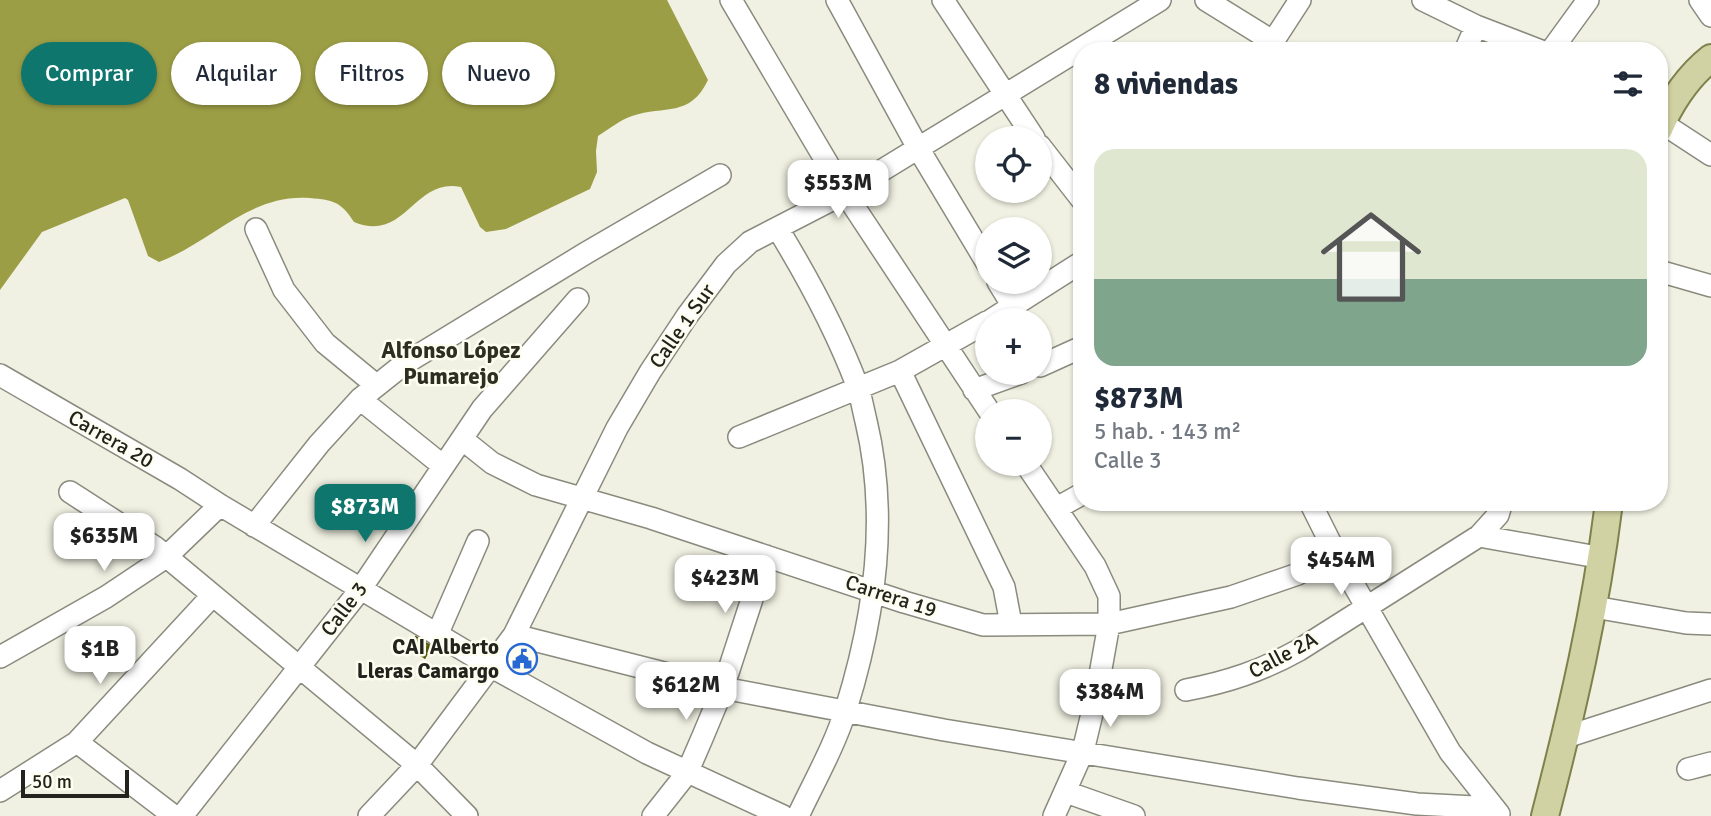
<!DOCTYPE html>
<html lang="es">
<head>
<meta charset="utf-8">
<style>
  :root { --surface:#fff; --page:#f2f2f3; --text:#1f2937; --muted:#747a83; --line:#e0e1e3; --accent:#0f766e }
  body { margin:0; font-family:Signika,sans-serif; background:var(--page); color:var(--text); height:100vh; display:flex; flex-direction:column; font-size:26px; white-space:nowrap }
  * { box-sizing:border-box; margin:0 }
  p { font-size:23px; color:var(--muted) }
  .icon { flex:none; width:38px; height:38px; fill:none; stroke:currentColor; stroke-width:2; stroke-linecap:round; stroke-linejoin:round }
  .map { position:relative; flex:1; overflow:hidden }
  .panel { position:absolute; left:1073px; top:42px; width:595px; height:469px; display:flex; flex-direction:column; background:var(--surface); border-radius:28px; box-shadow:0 2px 5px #0004 }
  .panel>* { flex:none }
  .hud { position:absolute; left:21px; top:42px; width:665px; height:63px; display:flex; gap:14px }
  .tools { position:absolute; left:975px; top:126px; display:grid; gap:14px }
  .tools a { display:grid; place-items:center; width:77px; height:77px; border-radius:50%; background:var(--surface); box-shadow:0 2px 5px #0004; font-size:35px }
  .scale { position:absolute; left:21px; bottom:18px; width:108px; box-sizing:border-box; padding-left:7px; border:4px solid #23231e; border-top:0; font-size:19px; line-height:24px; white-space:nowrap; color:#23231e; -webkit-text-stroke:5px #fdfeef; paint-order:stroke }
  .price { position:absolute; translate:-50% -60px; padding:0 16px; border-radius:14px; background:#fff; color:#222; font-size:23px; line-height:46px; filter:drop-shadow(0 2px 4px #0008) }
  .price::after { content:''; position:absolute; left:50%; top:42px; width:21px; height:16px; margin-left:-10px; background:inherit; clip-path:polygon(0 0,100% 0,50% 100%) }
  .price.selected { background:var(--accent); color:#fff }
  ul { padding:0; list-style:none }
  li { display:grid; align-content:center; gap:14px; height:371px; padding:0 21px }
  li+li { border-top:2px solid var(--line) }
  li span { display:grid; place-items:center; height:217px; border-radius:21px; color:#555 }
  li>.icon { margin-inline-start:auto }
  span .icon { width:126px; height:126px; fill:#fffc; stroke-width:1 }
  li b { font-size:30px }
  h2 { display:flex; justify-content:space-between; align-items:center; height:84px; padding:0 21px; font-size:30px }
  .chip { padding:0 24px; border-radius:32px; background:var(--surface); box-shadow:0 2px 5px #0004; font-size:24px; line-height:63px }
  .chip.selected { background:var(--accent); color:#fff }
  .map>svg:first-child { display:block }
</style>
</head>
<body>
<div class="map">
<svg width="1711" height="816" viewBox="0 0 1711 816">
  <rect width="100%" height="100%" fill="#f0f1e2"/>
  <!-- water -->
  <path fill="#9c9e45" d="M0 0H667L708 80C690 118 665 105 632 116 620 120 609 129 598 136L596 151 597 172 590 189 506 229 486 232 480 227 461 187C414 177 406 243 354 222 341 202 334 200 310 198 250 193 212 242 159 262L148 256 128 200 125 198 42 232 0 290Z"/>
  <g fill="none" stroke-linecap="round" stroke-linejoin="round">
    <!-- minor casing -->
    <g stroke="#8a8b7e" stroke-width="24">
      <path id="minor" d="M731 0 845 193 989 411
        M837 0 918 148 987 263
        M943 0 1034 138
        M1206 0 1269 39 1276 37 1300 0
        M1423 0 1476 26 1541 51
        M1700 0 1711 16
        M1465 51 1476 26
        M1551 51 1588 0
        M1662 123 1711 155
        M1040 146 1082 200
        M256 229 284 290 325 343 376 385
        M778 229C808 278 836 330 857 385 861 396 863 409 866 421 889 517 875 616 846 709 835 745 814 782 798 816
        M1659 271 1711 286
        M998 282 1014 308
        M991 320 1082 262
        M1040 366 1082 347
        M900 371 1004 587 1011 624
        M0 375 180 479 220 505 492 667 647 753 783 816
        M974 390 1021 373
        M360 399 442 465
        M739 437 900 371 987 322
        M462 439 492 463 536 485 651 518 904 602 983 625 1109 624 1231 597 1298 574 1336 554
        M1026 464 1095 566 1109 596V624L1096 697 1083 751 1054 816
        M70 492 155 547 417 765 467 816
        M1310 502 1336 554 1450 752 1499 814
        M1057 508 1082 494
        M254 526 319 444 360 399 404 364 586 253 720 175
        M1479 536 1603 558
        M1594 607 1686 623 1711 624
        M437 635 478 541
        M514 635 723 688 944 730 1298 788 1417 804 1494 808
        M0 657 106 597 166 557 220 505
        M1186 690C1228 682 1261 671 1299 650L1479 536 1498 515 1502 502
        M1566 737 1711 690
        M77 742 174 816
        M1688 769 1711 763
        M0 791 77 742 212 596
        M1066 792 1134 816
        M182 816 360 590 482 409 578 299
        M369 816 417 765 514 635 617 428 650 372 687 316 726 264 750 242 845 193 1160 0
        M653 816 687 773 703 736 723 688 766 556"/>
    </g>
    <!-- major casing -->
    <g stroke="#7f814d" stroke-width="30">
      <path id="major" d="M1659 129C1671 102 1687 77 1711 58
        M1545 816C1572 712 1596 609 1609 502"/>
    </g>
    <!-- minor -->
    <use href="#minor" stroke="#fff" stroke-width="21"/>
    <!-- major -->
    <use href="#major" stroke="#d0d2a3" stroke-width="26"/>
  </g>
  <!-- wall -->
  <path fill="#696b19" d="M410 648H431L425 659 412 651Z"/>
  <!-- shaded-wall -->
  <path fill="#555714" d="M429 645 431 648 425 659 422 655Z
    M530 654 532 658 525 668 523 665Z"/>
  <!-- building -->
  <path fill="#7a7c1d" stroke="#555714" stroke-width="2" d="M416 637 429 645 422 655 410 648Z
    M517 647 530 654 523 665 510 656Z"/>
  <!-- icons -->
  <defs>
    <g id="civic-ring" transform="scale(1.575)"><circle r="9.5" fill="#fdfeef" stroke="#2868d5" stroke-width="1.5"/><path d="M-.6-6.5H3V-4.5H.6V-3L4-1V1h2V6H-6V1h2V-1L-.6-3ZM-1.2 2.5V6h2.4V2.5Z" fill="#2868d5"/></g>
  </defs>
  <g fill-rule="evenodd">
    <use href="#civic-ring" x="522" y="659"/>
  </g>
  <g text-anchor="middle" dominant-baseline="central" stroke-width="5" stroke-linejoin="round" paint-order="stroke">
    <!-- street labels -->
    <g font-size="21" fill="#23231e" stroke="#fdfeef">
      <text transform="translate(682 326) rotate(-55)">Calle 1 Sur</text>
      <text transform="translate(111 439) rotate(30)">Carrera 20</text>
      <text transform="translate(891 596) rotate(18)">Carrera 19</text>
      <text transform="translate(344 609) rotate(-53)">Calle 3</text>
      <text transform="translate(1283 655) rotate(-28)">Calle 2A</text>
    </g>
    <!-- poi labels -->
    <g font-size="21" font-weight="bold" fill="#23231e" stroke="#fdfeef" text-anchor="end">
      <text x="499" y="647">CAI Alberto<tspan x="499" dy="24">Lleras Camargo</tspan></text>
    </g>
    <!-- neighbourhood labels -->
    <g font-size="23" font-weight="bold" fill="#2e2e23" stroke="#fdfeef">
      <text x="451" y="350">Alfonso López<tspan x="451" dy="26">Pumarejo</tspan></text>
    </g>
  </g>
</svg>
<div class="tools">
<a><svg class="icon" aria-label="locate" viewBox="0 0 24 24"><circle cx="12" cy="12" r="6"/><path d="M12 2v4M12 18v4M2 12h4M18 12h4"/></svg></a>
<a><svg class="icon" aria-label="layers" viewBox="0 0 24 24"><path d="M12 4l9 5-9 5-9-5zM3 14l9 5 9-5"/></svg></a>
<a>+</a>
<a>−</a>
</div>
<div class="scale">50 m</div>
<b class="price" style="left:838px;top:220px">$553M</b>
<b class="price selected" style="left:365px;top:544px">$873M</b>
<b class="price" style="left:104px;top:573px">$635M</b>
<b class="price" style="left:1341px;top:597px">$454M</b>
<b class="price" style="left:725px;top:615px">$423M</b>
<b class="price" style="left:100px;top:686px">$1B</b>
<b class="price" style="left:686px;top:722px">$612M</b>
<b class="price" style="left:1110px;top:729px">$384M</b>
<div class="hud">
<a class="chip selected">Comprar</a>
<a class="chip">Alquilar</a>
<a class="chip">Filtros</a>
<a class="chip">Nuevo</a>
</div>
<section class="panel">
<h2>8 viviendas<svg class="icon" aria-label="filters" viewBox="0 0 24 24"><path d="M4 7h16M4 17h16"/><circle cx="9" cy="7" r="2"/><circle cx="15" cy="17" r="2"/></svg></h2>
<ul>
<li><span style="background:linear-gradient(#dfe7d0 60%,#7fa58c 0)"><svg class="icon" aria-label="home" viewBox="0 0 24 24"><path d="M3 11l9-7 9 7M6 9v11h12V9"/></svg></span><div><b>$873M</b><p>5 hab. · 143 m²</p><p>Calle 3</p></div></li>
</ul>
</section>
</div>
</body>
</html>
